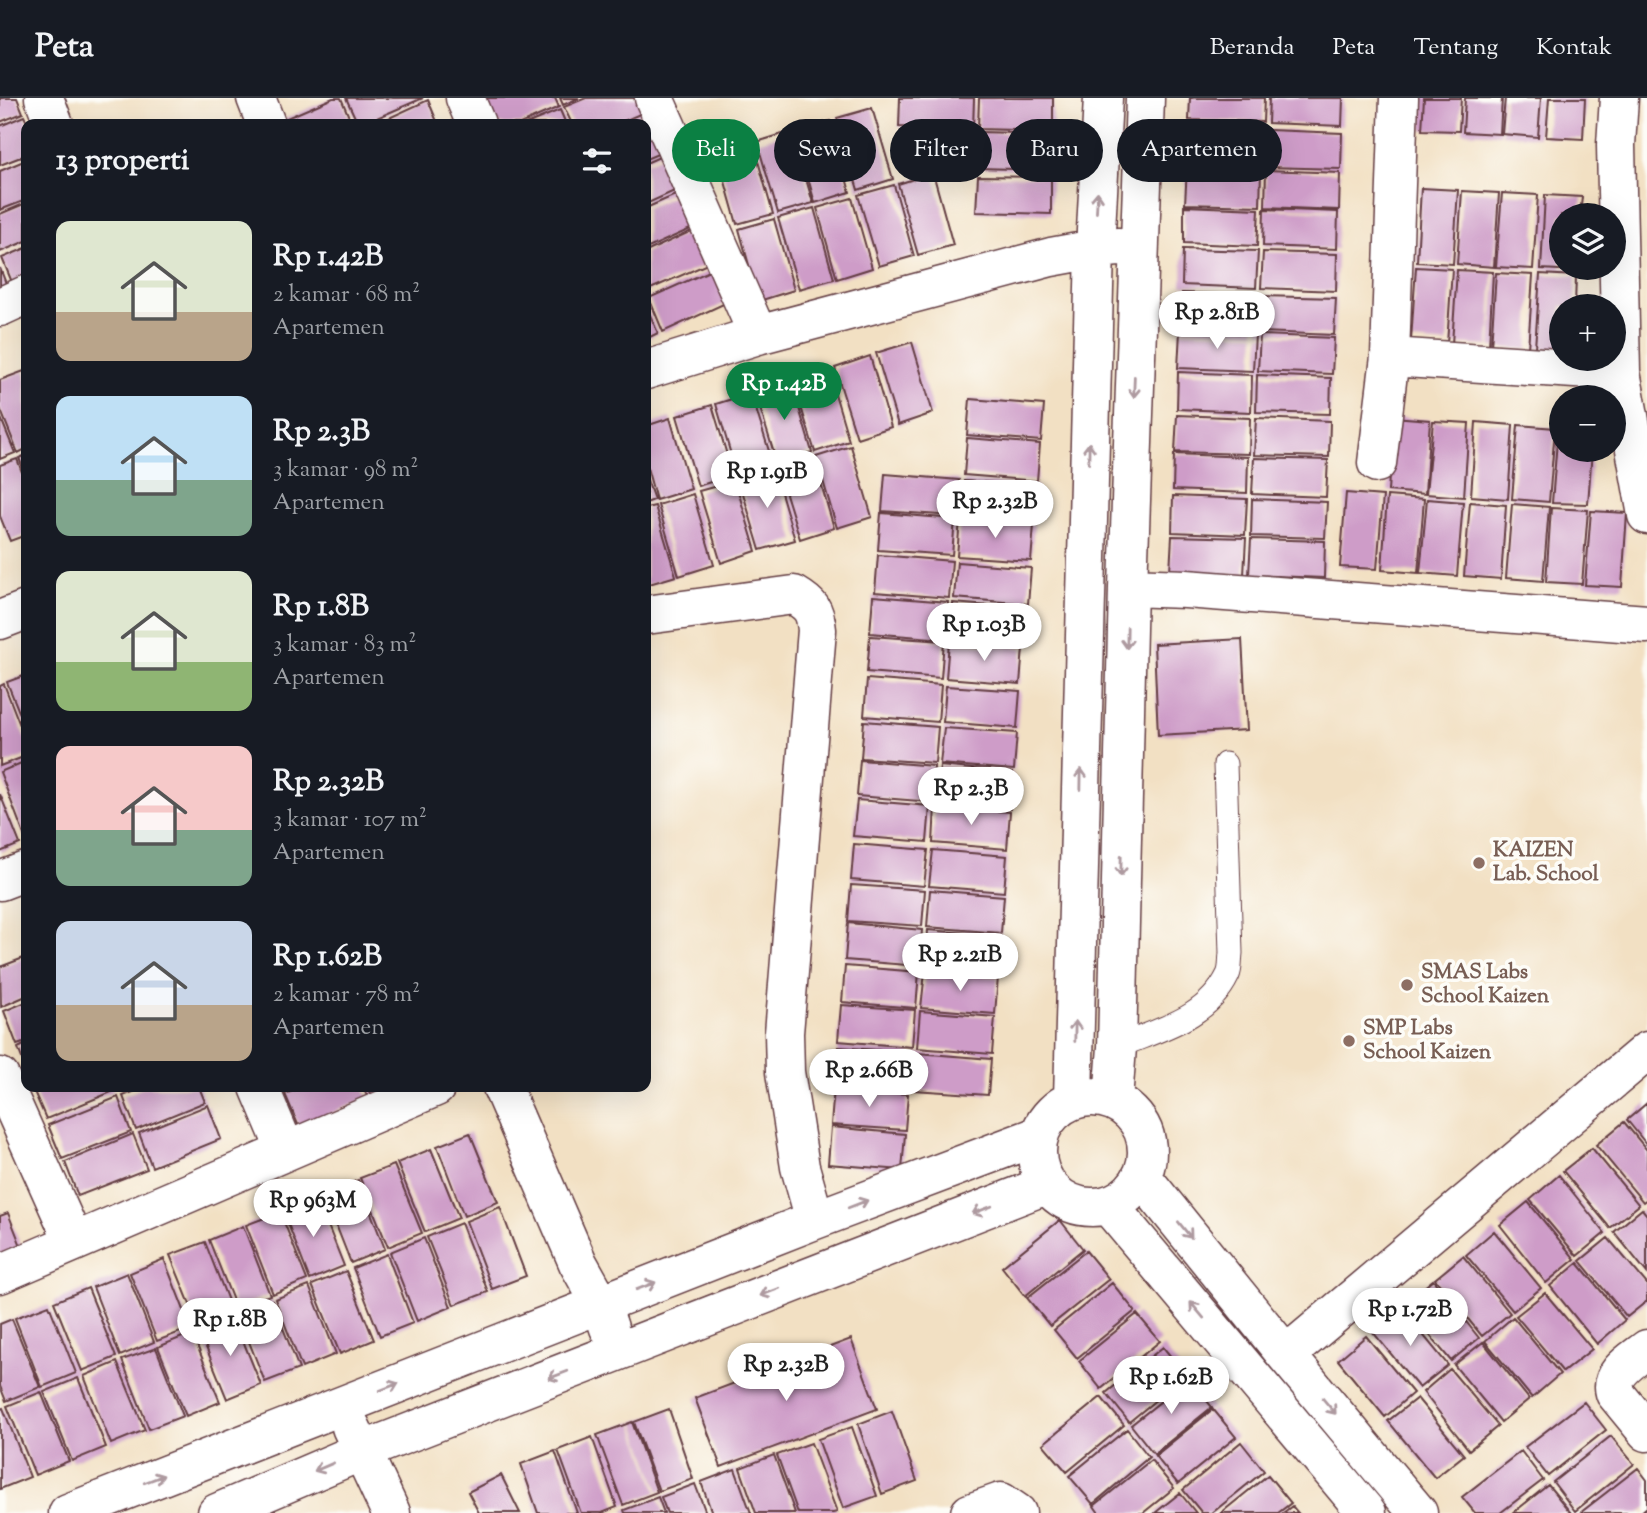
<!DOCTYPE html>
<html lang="id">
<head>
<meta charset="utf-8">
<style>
  :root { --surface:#171b24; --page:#20242c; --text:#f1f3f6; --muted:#9ea1a6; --line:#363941; --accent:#0b8043 }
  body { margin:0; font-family:"Sorts Mill Goudy",serif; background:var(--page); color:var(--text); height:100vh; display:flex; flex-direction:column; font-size:26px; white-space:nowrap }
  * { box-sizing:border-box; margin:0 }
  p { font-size:23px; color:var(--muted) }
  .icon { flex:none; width:38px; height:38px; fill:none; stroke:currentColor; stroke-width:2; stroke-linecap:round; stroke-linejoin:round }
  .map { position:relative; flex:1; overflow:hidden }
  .panel { position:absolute; left:21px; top:21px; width:630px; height:973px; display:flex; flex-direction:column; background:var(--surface); border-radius:14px; box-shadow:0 7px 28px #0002 }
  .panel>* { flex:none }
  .guide { position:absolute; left:672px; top:21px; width:665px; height:63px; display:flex; gap:14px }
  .tools { position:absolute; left:1549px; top:105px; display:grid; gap:14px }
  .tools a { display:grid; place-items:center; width:77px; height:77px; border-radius:50%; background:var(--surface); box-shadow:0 7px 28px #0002; font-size:35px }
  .price { position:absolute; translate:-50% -60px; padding:0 16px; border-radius:24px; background:#fff; color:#222; font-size:23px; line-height:46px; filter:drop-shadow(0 2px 4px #0008) }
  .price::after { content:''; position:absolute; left:50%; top:42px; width:21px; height:16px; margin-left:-10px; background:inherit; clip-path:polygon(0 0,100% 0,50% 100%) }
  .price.on { background:var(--accent); color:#fff }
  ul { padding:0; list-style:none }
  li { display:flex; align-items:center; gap:21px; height:175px; padding:0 35px }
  li span { display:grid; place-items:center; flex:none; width:196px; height:140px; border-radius:14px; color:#555 }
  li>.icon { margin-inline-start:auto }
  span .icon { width:84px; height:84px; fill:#fffc; stroke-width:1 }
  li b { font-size:30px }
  h2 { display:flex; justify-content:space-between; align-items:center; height:84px; padding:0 35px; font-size:30px }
  .pill { padding:0 24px; border-radius:32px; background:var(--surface); box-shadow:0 7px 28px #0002; font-size:24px; line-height:63px }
  .pill.on { background:var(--accent); color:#fff }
  header { display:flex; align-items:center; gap:42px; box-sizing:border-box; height:98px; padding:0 35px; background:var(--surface); border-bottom:2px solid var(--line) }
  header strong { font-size:33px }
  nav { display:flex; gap:38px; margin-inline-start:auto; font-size:24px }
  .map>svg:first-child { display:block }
</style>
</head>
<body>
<header>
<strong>Peta</strong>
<nav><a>Beranda</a><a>Peta</a><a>Tentang</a><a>Kontak</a></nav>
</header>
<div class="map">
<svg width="1647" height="1415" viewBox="0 0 1647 1415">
  <rect width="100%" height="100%" fill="#fdfcf7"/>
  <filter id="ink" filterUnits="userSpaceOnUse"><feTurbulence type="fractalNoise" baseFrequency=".0143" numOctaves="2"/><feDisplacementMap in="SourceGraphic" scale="14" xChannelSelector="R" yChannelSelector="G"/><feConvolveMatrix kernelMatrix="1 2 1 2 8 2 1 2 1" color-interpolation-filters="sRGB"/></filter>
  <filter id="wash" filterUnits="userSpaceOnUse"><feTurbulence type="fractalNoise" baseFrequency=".00686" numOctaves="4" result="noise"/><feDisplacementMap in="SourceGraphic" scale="28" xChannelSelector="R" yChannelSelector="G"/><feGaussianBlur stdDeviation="1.57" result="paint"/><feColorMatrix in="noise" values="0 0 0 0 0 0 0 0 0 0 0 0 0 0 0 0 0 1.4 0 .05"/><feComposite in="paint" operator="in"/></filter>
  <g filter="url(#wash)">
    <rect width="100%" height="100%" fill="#f2e0c3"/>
    <g id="blocks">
      <!-- building -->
      <path fill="#ce9cc8" d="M0 0H17L23 15 0 24Z
        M333 0H341L352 26H273Z
        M346 0H423L363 26H358Z
        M489 0H555L559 9 520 26H485L476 6Z
        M560 0H579L563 7Z
        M586 0H641L647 13 617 26H572L564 9Z
        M900 0H974L973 31 899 29Z
        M979 0H1053V33L978 31Z
        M1190 0H1264L1263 24 1189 22Z
        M1269 0H1343L1342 28 1268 25Z
        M1424 0H1461L1459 33 1422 32Z
        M1465 0H1502L1500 36 1463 34Z
        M1505 0H1541L1538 39 1502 36Z
        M1549 0H1585L1583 41 1546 39Z
        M428 2 438 26H376Z
        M872 10 893 81 858 92 837 20Z
        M560 12 566 26H526Z
        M24 18 28 26H26V57L0 67V28Z
        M651 19 665 53 646 61V26H635Z
        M830 23 850 94 815 105 795 33Z
        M1189 29 1263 32 1262 68 1187 66Z
        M1269 32 1342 35 1341 71 1267 69Z
        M792 33 813 105 778 115 757 44Z
        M978 34 1052 36 1051 72 977 70Z
        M753 45 773 116 737 126 717 55Z
        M666 56 681 90 646 106V65Z
        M26 62V102L0 112V73Z
        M1187 69 1261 72 1260 108 1185 106Z
        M1266 72 1340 75 1339 112 1265 109Z
        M933 75 953 147 918 157 898 86Z
        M978 78 1051 79V116L976 114Z
        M894 87 914 158 879 168 858 97Z
        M1421 90 1458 92 1453 166 1417 164Z
        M1462 93 1499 95 1494 169 1457 166Z
        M682 94 697 128 646 151V110Z
        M1502 95 1538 97 1533 171 1496 169Z
        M1545 97 1582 99 1580 117H1561V170H1577V173L1541 171Z
        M852 100 872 170 837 181 817 110Z
        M26 105V143L0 154V116Z
        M1184 108 1259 111 1257 148 1184 145Z
        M814 110 834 181 799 191 778 120Z
        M1264 111 1338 114 1337 151 1263 148Z
        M774 121 794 192 759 203 739 131Z
        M698 130 712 164 646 193V154Z
        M26 150V190L16 194 2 160Z
        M1183 151 1258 153 1256 190 1182 187Z
        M1263 154 1337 156 1336 193 1261 190Z
        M1416 169 1452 171 1447 246 1411 243Z
        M0 170 10 196 0 200Z
        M716 170 730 203 663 234 649 200Z
        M1457 172 1493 174 1489 248 1452 246Z
        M1496 175 1533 177 1528 251 1491 249Z
        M1540 176 1576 178 1575 208H1561V252L1535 250Z
        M1182 195 1256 197 1255 234 1181 231Z
        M1262 198 1336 200 1334 237 1260 234Z
        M646 208 658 235 646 241Z
        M1180 233 1255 236 1253 273 1178 270Z
        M1260 237 1334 240 1332 276 1258 273Z
        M912 244 933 315 898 327 876 255Z
        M870 258 891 329 857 340 835 270Z
        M828 272 849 343 815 354 793 283Z
        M24 273 26 278V351L18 355 0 310V282Z
        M1178 274 1252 277 1251 314 1177 311Z
        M1257 277 1331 280 1330 316 1256 314Z
        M791 283 812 354 777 365 755 294Z
        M751 295 773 366 737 377 716 306Z
        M970 301 1044 307 1041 343 967 337Z
        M712 307 733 377 698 388 677 318Z
        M1177 317 1250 320 1249 356 1175 354Z
        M0 318 15 355 0 361Z
        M1393 319 1430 322 1425 396 1388 393Z
        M670 320 691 391 656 402 646 366V328Z
        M1256 320 1330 323 1329 359 1254 357Z
        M1433 323 1469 325 1464 399 1426 396Z
        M1476 324 1513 327 1508 401 1471 398Z
        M1518 327 1555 330 1549 404 1512 401Z
        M1558 330 1561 331V352H1592L1588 406 1552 405Z
        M967 340 1040 346 1037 383 964 377Z
        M851 348 872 419 837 430 816 359Z
        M1174 356 1248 359 1247 395 1173 392Z
        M26 357V377L19 360Z
        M813 359 834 430 800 441 778 370Z
        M1254 360 1328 362 1326 399 1252 396Z
        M17 361 26 385V437L10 443 0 418V367Z
        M774 371 795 442 760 452 739 382Z
        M885 376 959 382 955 418 882 413Z
        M646 379 654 402 646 405Z
        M735 383 756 453 721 465 699 393Z
        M964 383 1038 388 1035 424 961 419Z
        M1346 395 1383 398 1377 471 1340 469Z
        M693 396 714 467 679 478 658 407Z
        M1173 398 1247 401 1245 437 1172 434Z
        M1387 398 1424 401 1418 475 1382 472Z
        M1252 401 1327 404 1325 440 1251 438Z
        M1427 401 1463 404 1457 478 1420 475Z
        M1470 404 1506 407 1501 481 1464 478Z
        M1512 406 1549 409 1543 483 1506 480Z
        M655 408 676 478 646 487V410Z
        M1551 410 1588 412 1582 486 1546 484Z
        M1591 413 1627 415 1622 489 1585 487Z
        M881 415 955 421 952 457 878 452Z
        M960 421 1034 427 1031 463 957 458Z
        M1172 438 1246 440 1244 477 1170 474Z
        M1251 441 1325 443 1324 480 1249 477Z
        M878 457 952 463 949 500 875 494Z
        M957 464 1031 470 1028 506 954 500Z
        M873 498 948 504 945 541 870 535Z
        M953 505 1027 511 1024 547 950 541Z
        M870 538 944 543 941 580 867 574Z
        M1242 541 1247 632 1158 637 1154 546Z
        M949 544 1023 550 1020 586 946 580Z
        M26 577V631L7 584Z
        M867 581 941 587 938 624 864 618Z
        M4 586 26 643V658L0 668V588Z
        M946 588 1020 593 1017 630 943 624Z
        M864 623 938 629 935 665 861 660Z
        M944 630 1017 635 1014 672 940 666Z
        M860 662 934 668 932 704 857 698Z
        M26 663V742L0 674Z
        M940 668 1013 675 1010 711 937 705Z
        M0 696 20 746 0 754Z
        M857 702 930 708 927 744 853 738Z
        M935 708 1010 714 1007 751 933 745Z
        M854 746 928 752 924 788 851 782Z
        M933 752 1007 758 1004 794 929 788Z
        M851 787 925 792 922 828 848 823Z
        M930 792 1004 798 1001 835 927 829Z
        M848 825 922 832 919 868 845 862Z
        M928 832 1001 838 998 874 925 868Z
        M26 859V898L1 909 0 869Z
        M845 868 919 874 916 910 842 904Z
        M925 874 998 879 995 916 921 910Z
        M26 904V944L17 947 4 913Z
        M841 907 915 912 912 949 838 943Z
        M920 913 995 919 992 956 917 950Z
        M26 946V971L18 950Z
        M838 949 912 955 909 991 835 985Z
        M917 955 991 961 988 997 914 992Z
        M32 989H112L114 993 46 1021Z
        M145 989H199L205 1004 136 1032 123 998Z
        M302 989H363L368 1000 299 1029 285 996Z
        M368 989H394L372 998Z
        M834 990 908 996 905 1032 831 1027Z
        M118 999 131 1034 62 1061 48 1027Z
        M1647 1005V1047L1627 1022Z
        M208 1007 221 1041 152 1069 139 1035Z
        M1624 1024 1647 1052V1101L1643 1104 1596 1047Z
        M831 1029 905 1036 902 1072 828 1066Z
        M470 1035 498 1104 464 1118 437 1048Z
        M133 1036 147 1071 78 1098 65 1064Z
        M1592 1050 1639 1107 1610 1130 1563 1073Z
        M431 1051 459 1120 425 1134 397 1065Z
        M394 1067 422 1135 388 1149 360 1080Z
        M1559 1077 1605 1135 1577 1158 1530 1102Z
        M358 1082 385 1151 351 1165 324 1096Z
        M317 1100 344 1168 310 1182 283 1113Z
        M1528 1104 1575 1161 1546 1185 1500 1127Z
        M500 1109 526 1178 492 1191 466 1123Z
        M1642 1111 1647 1117V1175L1614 1134Z
        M280 1114 307 1182 273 1196 246 1127Z
        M8 1115 21 1148 0 1157V1118Z
        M1060 1122 1083 1151 1025 1198 1002 1169Z
        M461 1125 488 1194 454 1207 427 1139Z
        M243 1128 270 1197 236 1210 209 1142Z
        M1494 1133 1541 1190 1513 1213 1466 1157Z
        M424 1140 451 1209 417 1223 390 1154Z
        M1608 1140 1647 1186V1203L1627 1219 1580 1163Z
        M205 1144 232 1213 198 1226 170 1157Z
        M1086 1153 1109 1181 1050 1228 1027 1200Z
        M387 1156 413 1225 380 1238 353 1170Z
        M1463 1158 1510 1215 1482 1238 1435 1181Z
        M164 1161 191 1230 157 1243 130 1175Z
        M1578 1165 1625 1222 1597 1246 1550 1188Z
        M346 1173 374 1242 340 1256 312 1187Z
        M127 1175 154 1244 120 1258 93 1189Z
        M1433 1182 1479 1240 1451 1263 1404 1206Z
        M1112 1185 1135 1213 1077 1260 1054 1232Z
        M309 1188 336 1256 302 1270 275 1201Z
        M88 1190 116 1259 82 1273 54 1204Z
        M1545 1195 1592 1251 1563 1274 1516 1218Z
        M272 1202 299 1271 265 1284 238 1216Z
        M49 1207 76 1275 42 1289 15 1220Z
        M1401 1210 1448 1267 1419 1290 1372 1233Z
        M1137 1216 1160 1243 1101 1291 1079 1263Z
        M233 1218 261 1287 227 1301 199 1232Z
        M1513 1219 1560 1276 1532 1300 1485 1243Z
        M12 1221 40 1289 6 1303 0 1288V1226Z
        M192 1235 220 1304 186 1318 158 1249Z
        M1366 1238 1413 1295 1385 1319 1338 1262Z
        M851 1241 877 1311 721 1369 695 1300Z
        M1483 1244 1529 1301 1501 1324 1454 1267Z
        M1163 1249 1186 1277 1129 1324 1106 1295Z
        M156 1250 183 1318 149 1331 122 1262Z
        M117 1264 145 1332 111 1346 84 1278Z
        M1450 1271 1498 1328 1469 1352 1423 1294Z
        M78 1280 106 1349 72 1363 44 1294Z
        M1189 1281 1212 1309 1154 1356 1131 1327Z
        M41 1294 69 1363 35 1377 7 1308Z
        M1101 1299 1124 1327 1067 1374 1043 1346Z
        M1417 1300 1464 1357 1435 1380 1388 1323Z
        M1584 1304 1606 1332 1548 1378 1525 1349Z
        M3 1310 30 1379 0 1391V1311Z
        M669 1311 693 1381 659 1393 634 1324Z
        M1213 1311 1236 1339 1178 1386 1155 1358Z
        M892 1313 917 1383 882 1396 858 1326Z
        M632 1324 657 1394 623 1407 597 1337Z
        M852 1329 877 1398 843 1410 818 1341Z
        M1127 1331 1149 1359 1093 1406 1069 1378Z
        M1611 1338 1634 1366 1575 1413 1553 1384Z
        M592 1339 617 1409 602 1415H581L558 1352Z
        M1241 1344 1264 1373 1212 1415H1202L1183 1392Z
        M811 1345 837 1414 833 1415H798L777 1357Z
        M555 1353 577 1415H538L521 1366Z
        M1521 1353 1543 1382 1500 1415H1475L1462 1399Z
        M774 1357 795 1415H756L740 1370Z
        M1151 1362 1174 1390 1143 1415H1099L1094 1408Z
        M1638 1370 1647 1382V1409L1640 1415H1580Z
        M735 1371 751 1415H712L701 1384Z
        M501 1377 520 1415H479L468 1394Z
        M1268 1377 1291 1405 1278 1415H1221Z
        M695 1386 706 1415H667L661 1399Z
        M1548 1387 1571 1415H1513Z
        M1180 1395 1196 1415H1155Z
        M658 1399 664 1415H625L624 1412Z
        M1292 1408 1298 1415H1283Z"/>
    </g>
  </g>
  <g filter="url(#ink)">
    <use href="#blocks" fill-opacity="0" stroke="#633c42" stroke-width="2"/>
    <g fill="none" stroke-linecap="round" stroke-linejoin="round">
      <!-- lane casing -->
      <g stroke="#633c42" stroke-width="25">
        <path id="lane" d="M1117 949C1159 931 1207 921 1228 877 1231 871 1230 862 1231 855L1225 666"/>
      </g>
      <!-- street casing -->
      <g stroke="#633c42" stroke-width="41">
        <path id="street" d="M44 0 54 26
          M256 0 266 26
          M465 0 476 26
          M654 0 758 237
          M1619 0 1616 47 1621 274 1647 417
          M0 209 26 197
          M1390 259 1621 274
          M646 272 758 237 1051 159 1095 151 1119 149
          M1377 365 1390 259 1399 0
          M1128 489 1186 491 1647 526
          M646 517 794 497C811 507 815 512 817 532L784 935 785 974 800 1069 815 1122
          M0 522 26 512
          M0 783 26 773
          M0 979 74 1144
          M259 989 286 1053
          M502 989 578 1165 601 1206 609 1230
          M1037 1054a55 55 0 1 1 110 0a55 55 0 1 1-110 0Z
          M1073 1001 1095 151 1103 0
          M1113 1002 1117 949 1128 489 1145 0
          M1142 1079 1286 1257 1418 1415
          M1109 1108 1367 1415
          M0 1176 436 989
          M1647 1251C1633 1262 1609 1275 1615 1295L1647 1334
          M1286 1257 1647 953
          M351 1329 391 1415
          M68 1415 815 1122 1038 1038
          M217 1415 362 1353 1046 1087
          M970 1415 1001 1404 1017 1415"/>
      </g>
      <!-- lane -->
      <use href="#lane" stroke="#fff" stroke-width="23"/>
      <!-- street -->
      <use href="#street" stroke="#fff" stroke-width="38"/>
    </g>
    <!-- one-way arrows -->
    <defs><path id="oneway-shaft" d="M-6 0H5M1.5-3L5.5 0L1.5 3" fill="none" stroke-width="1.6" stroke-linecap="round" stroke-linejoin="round" transform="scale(1.75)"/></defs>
    <g stroke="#ae9aa0">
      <use href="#oneway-shaft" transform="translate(1097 104) rotate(-87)"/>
      <use href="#oneway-shaft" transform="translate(1134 289) rotate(92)"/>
      <use href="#oneway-shaft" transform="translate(1089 355) rotate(-89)"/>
      <use href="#oneway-shaft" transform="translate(1127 540) rotate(91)"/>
      <use href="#oneway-shaft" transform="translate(1081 681) rotate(-89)"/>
      <use href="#oneway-shaft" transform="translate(1121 768) rotate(91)"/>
      <use href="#oneway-shaft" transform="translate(1075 933) rotate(-89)"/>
      <use href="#oneway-shaft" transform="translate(858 1106) rotate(-21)"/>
      <use href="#oneway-shaft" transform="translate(982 1112) rotate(159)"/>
      <use href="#oneway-shaft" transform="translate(1185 1132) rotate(51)"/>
      <use href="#oneway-shaft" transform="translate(646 1188) rotate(-21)"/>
      <use href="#oneway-shaft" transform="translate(770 1194) rotate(159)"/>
      <use href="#oneway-shaft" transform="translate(1197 1212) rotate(-130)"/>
      <use href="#oneway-shaft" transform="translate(558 1277) rotate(159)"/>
      <use href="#oneway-shaft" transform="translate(389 1289) rotate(-21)"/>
      <use href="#oneway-shaft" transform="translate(1329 1308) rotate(50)"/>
      <use href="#oneway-shaft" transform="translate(324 1369) rotate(157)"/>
      <use href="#oneway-shaft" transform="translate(154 1381) rotate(-21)"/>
    </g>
  </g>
  <!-- markers -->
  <g fill="#8d6e63" stroke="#fdfcf7" stroke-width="2.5">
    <circle cx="1479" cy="765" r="7"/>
    <circle cx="1407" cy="887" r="7"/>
    <circle cx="1349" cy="943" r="7"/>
  </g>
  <g text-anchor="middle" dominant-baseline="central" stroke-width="7" stroke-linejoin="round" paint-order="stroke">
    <!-- education labels -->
    <g font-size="21" font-weight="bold" fill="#785e54" stroke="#fdfcf7" text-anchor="start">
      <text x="1493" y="753">KAIZEN<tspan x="1493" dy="24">Lab. School</tspan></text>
      <text x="1421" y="875">SMAS Labs<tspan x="1421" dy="24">School Kaizen</tspan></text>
      <text x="1363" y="931">SMP Labs<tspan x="1363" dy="24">School Kaizen</tspan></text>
    </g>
  </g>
</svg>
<div class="tools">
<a><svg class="icon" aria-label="layers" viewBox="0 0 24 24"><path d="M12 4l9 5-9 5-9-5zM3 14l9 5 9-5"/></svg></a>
<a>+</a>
<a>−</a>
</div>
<b class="price" style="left:1217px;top:253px">Rp 2.81B</b>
<b class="price on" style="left:784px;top:324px">Rp 1.42B</b>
<b class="price" style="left:767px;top:412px">Rp 1.91B</b>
<b class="price" style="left:995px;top:442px">Rp 2.32B</b>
<b class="price" style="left:984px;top:565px">Rp 1.03B</b>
<b class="price" style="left:971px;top:729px">Rp 2.3B</b>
<b class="price" style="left:960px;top:895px">Rp 2.21B</b>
<b class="price" style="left:869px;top:1011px">Rp 2.66B</b>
<b class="price" style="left:313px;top:1141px">Rp 963M</b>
<b class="price" style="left:1410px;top:1250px">Rp 1.72B</b>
<b class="price" style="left:230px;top:1260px">Rp 1.8B</b>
<b class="price" style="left:786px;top:1305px">Rp 2.32B</b>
<b class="price" style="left:1171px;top:1318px">Rp 1.62B</b>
<div class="guide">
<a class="pill on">Beli</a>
<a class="pill">Sewa</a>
<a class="pill">Filter</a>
<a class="pill">Baru</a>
<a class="pill">Apartemen</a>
</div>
<section class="panel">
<h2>13 properti<svg class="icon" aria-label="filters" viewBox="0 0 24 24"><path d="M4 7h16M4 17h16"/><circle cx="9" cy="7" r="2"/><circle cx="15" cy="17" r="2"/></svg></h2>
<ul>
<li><span style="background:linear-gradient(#dfe7d0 65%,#b9a48a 0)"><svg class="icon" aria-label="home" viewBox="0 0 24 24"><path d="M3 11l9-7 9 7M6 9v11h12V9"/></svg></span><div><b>Rp 1.42B</b><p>2 kamar · 68 m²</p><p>Apartemen</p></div></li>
<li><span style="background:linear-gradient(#bfe0f5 60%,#7fa58c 0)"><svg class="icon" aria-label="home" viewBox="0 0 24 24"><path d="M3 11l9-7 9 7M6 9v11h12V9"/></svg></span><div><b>Rp 2.3B</b><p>3 kamar · 98 m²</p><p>Apartemen</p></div></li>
<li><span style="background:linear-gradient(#dfe7d0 65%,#8fb573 0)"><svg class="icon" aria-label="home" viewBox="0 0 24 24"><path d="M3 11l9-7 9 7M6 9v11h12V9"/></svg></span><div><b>Rp 1.8B</b><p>3 kamar · 83 m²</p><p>Apartemen</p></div></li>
<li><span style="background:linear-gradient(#f6c9c9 60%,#7fa58c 0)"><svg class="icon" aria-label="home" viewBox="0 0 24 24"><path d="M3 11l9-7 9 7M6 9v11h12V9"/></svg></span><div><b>Rp 2.32B</b><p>3 kamar · 107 m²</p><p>Apartemen</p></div></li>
<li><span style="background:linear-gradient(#c9d6e8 60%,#b9a48a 0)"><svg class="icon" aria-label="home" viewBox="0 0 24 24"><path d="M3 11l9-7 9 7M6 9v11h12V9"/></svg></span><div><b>Rp 1.62B</b><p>2 kamar · 78 m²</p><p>Apartemen</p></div></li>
</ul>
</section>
</div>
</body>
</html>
